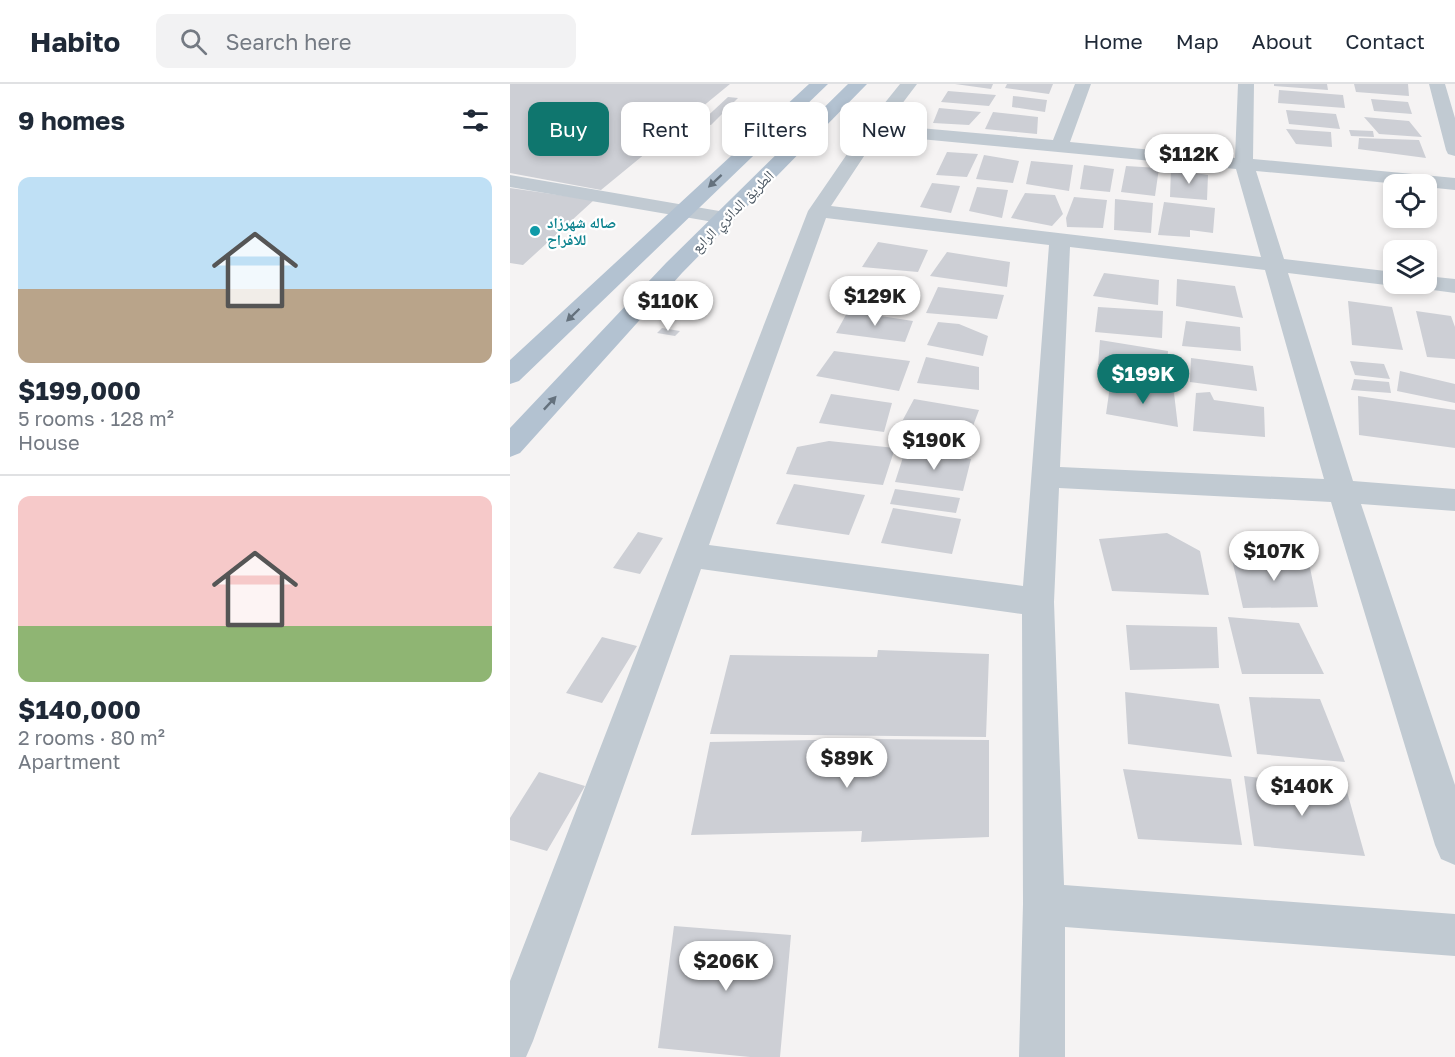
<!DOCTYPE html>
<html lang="en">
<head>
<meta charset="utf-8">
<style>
  :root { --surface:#fff; --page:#f2f2f3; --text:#1f2937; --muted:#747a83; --line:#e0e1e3; --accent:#0f766e }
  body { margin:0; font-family:"Golos Text","Noto Naskh Arabic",sans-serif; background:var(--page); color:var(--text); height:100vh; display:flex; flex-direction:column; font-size:22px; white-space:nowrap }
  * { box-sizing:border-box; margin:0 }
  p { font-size:20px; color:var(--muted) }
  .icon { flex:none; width:33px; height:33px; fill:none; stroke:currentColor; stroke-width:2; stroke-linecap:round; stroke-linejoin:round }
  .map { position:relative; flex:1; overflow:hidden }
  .sheet { display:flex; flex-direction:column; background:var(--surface); width:510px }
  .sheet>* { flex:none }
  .top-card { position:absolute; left:18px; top:18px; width:570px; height:54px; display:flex; gap:12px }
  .tools { position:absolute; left:873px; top:90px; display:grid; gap:12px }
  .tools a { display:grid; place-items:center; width:54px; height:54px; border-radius:12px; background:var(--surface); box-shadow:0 3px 9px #0003; font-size:30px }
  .price { position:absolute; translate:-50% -51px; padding:0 14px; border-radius:21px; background:#fff; color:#222; font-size:20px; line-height:39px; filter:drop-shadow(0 2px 3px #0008) }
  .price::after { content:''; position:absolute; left:50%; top:36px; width:18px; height:14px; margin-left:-9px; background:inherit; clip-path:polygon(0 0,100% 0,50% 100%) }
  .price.selected { background:var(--accent); color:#fff }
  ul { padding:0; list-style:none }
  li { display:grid; align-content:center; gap:12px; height:318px; padding:0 18px }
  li+li { border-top:2px solid var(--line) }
  li span { display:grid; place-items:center; height:186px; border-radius:12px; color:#555 }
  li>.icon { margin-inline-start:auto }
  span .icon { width:108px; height:108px; fill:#fffc; stroke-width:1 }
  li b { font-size:26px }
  h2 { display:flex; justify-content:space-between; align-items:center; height:72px; padding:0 18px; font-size:26px }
  .chip { padding:0 21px; border-radius:12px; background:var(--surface); box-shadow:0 3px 9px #0003; font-size:21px; line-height:54px }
  .chip.selected { background:var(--accent); color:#fff }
  header { display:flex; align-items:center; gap:36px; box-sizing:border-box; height:84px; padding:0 30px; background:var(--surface); border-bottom:2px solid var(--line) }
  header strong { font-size:28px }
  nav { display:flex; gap:33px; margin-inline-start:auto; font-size:21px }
  .search { width:420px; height:54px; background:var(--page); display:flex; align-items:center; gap:15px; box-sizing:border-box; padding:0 21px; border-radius:12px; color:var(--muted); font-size:22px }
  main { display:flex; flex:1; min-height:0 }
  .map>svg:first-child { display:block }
</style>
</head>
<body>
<header>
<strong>Habito</strong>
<div class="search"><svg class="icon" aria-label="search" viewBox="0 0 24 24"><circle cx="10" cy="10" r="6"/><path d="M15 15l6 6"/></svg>Search here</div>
<nav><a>Home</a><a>Map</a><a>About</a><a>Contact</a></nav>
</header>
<main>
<section class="sheet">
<h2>9 homes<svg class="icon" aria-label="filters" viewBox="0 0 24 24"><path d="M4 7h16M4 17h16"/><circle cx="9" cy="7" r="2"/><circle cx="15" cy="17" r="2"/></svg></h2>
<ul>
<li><span style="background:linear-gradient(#bfe0f5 60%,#b9a48a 0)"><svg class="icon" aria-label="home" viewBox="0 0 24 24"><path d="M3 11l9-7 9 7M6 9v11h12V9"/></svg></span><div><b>$199,000</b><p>5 rooms · 128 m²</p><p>House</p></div></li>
<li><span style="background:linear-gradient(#f6c9c9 70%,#8fb573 0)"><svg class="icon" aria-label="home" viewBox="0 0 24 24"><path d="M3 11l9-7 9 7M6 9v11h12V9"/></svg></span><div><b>$140,000</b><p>2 rooms · 80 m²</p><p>Apartment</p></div></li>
</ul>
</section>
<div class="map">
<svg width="945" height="973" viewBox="0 0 945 973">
  <rect width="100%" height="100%" fill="#f5f3f3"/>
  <!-- building -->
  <path fill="#cdcfd5" d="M0 0H220L91 106 0 89Z
    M445 0H483L481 5Z
    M497 0H543L539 10 495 4Z
    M764 0H817L818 6 764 2Z
    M844 0H898L899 12 846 8Z
    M769 6 833 11 835 24 768 19Z
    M438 7 486 11 479 22 431 18Z
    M503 12 537 16 535 28 502 23Z
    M218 13 228 14 201 41 190 39Z
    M861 15 898 18 902 30 864 27Z
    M429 24 471 28 459 41 423 39Z
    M776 26 826 30 830 45 779 40Z
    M483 28 528 33 527 50 475 45Z
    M854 33 899 37 912 53 869 50Z
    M776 45 821 48 822 63 786 60Z
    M839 46 863 47 864 53 841 52Z
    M849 54 909 56 916 74 848 65Z
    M437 68 468 70 457 93 426 91Z
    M474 71 509 77 503 99 466 95Z
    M521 77 563 81 559 107 516 100Z
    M574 81 604 85 600 108 570 105Z
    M616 82 649 84 645 112 611 108Z
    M661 85 698 91 697 116 660 113Z
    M422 99 450 102 441 129 410 123Z
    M467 103 498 106 492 134 459 127Z
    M0 104 84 116 13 181 0 179Z
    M515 109 545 111 553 130 542 142 501 134Z
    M564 113 597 116 593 144 557 143 556 134Z
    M605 115 643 119 641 149 604 146Z
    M654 118 705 124 703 149 680 146V153L648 151Z
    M368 158 418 166 408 188 352 183Z
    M437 168 500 178 497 203 420 192Z
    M594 189 649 196 648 221 583 212Z
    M354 194 407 200 399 224 339 216Z
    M667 195 725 202 733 234 666 222Z
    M428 203 494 211 487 235 416 229Z
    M838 217 882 223 893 266 842 261Z
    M588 223 653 227 652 254 585 248Z
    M338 227 403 237 395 258 326 249Z
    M906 227 941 232 945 243V275L917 273Z
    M676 237 730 243 731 267 672 262Z
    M428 238 449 240 478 252 473 272 417 261Z
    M152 244 170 247 165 252 147 249Z
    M590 256 658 267 656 297 588 281Z
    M324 267 400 277 389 307 306 292Z
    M416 273 469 283V306L407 299Z
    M681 274 743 282 747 307 680 298Z
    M840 277 874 280 880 295 845 291Z
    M890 287 945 300V319L887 307Z
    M844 295 879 298 881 309 841 306Z
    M600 302 664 309 668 343 596 330Z
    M700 308 704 316 754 323 755 353 683 347 686 309Z
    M321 310 382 319 374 348 309 339Z
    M848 312 945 326V364L849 351Z
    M404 315 469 326 457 358 388 345Z
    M319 357 385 364 373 401 276 390 287 363Z
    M395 367 461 375 453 407 385 398Z
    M284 400 355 411 339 451 266 440Z
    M385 405 450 414 446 429 380 420Z
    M383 424 451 435 442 470 371 459Z
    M128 448 153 454 130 490 103 484Z
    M657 449 690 467 699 511 602 507 589 455Z
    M721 471 798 474 808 523 733 524Z
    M718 533 789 539 814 590H732Z
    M616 541 707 543 709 584 620 586Z
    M92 553 127 562 92 619 56 609Z
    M368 566 479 570 476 653 200 650 220 571 367 573Z
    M615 608 709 620 722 673 618 660Z
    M739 613 810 615 835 678 747 670Z
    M358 655 479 656V753L351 758 352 747 181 751 200 658Z
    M613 685 721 695 732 761 628 755Z
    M29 688 75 702 37 767 0 756V734Z
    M734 692 836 704 855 772 744 762Z
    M164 842 281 851 270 973H240L148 964Z"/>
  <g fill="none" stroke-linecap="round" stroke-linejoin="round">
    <!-- minor -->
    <path fill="#c1cad2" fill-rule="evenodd" d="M390 0H407L376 41 543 56 565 0H581L560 58 725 74 728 0H744L743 75 945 94V106L916 103V100H889L746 87 774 175 884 188V200H892L884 202 778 189 843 397 945 405V427L851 420 945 701V781L931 775 925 761 821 418 549 404 544 518 554 801 945 830V872L555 843V973H509L513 820 512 530 191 485 23 957 16 973H0V897L298 127 357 41ZM368 51 726 85 751 173 321 122ZM316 134 539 161 513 502 199 461ZM560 163 755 186 814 395 550 383Z
      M919 0H935L945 34V72L938 70 936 66Z
      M0 91 215 128 222 130 225 134 222 138 215 140 0 103Z
      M916 192 945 195V209L908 204 905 200H916Z"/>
    <!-- primary -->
    <path fill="#b3c2d1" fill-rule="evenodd" d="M299 0H318L9 297 0 300V276Z
      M338 0H357L172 189 10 369 0 373V344L156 179Z"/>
  </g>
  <!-- one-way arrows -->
  <defs><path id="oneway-solid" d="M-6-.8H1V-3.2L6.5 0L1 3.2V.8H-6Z" transform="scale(1.5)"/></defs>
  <g fill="#64717d">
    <use href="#oneway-solid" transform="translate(205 97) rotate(137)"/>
    <use href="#oneway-solid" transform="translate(63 231) rotate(136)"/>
    <use href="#oneway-solid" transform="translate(40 319) rotate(-47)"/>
  </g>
  <!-- markers -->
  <circle fill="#0f9aa8" stroke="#fff" stroke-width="2" cx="25" cy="147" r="6"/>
  <g text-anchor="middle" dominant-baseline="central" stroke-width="4.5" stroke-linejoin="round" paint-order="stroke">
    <!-- far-street labels -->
    <g font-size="15" fill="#4a5661" stroke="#fff">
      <text transform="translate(222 127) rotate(-45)">الطريق الدائري الرابع</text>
    </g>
    <!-- far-culture labels -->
    <g font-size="15" font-weight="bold" fill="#0d838f" stroke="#fff" text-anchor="start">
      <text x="37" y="138">صاله شهرزاد<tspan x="37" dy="17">للافراح</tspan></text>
    </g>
  </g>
</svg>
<div class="tools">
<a><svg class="icon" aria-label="locate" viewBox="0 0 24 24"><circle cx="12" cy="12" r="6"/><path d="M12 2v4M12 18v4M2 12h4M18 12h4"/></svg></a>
<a><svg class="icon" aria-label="layers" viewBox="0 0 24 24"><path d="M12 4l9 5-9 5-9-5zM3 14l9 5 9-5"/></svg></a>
</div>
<b class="price" style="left:679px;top:101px">$112K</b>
<b class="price" style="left:365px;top:243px">$129K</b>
<b class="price" style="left:158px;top:248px">$110K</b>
<b class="price selected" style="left:633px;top:321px">$199K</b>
<b class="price" style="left:424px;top:387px">$190K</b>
<b class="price" style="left:764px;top:498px">$107K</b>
<b class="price" style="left:337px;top:705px">$89K</b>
<b class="price" style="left:792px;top:733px">$140K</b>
<b class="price" style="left:216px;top:908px">$206K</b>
<div class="top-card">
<a class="chip selected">Buy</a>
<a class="chip">Rent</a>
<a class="chip">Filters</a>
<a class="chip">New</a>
</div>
</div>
</main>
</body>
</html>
